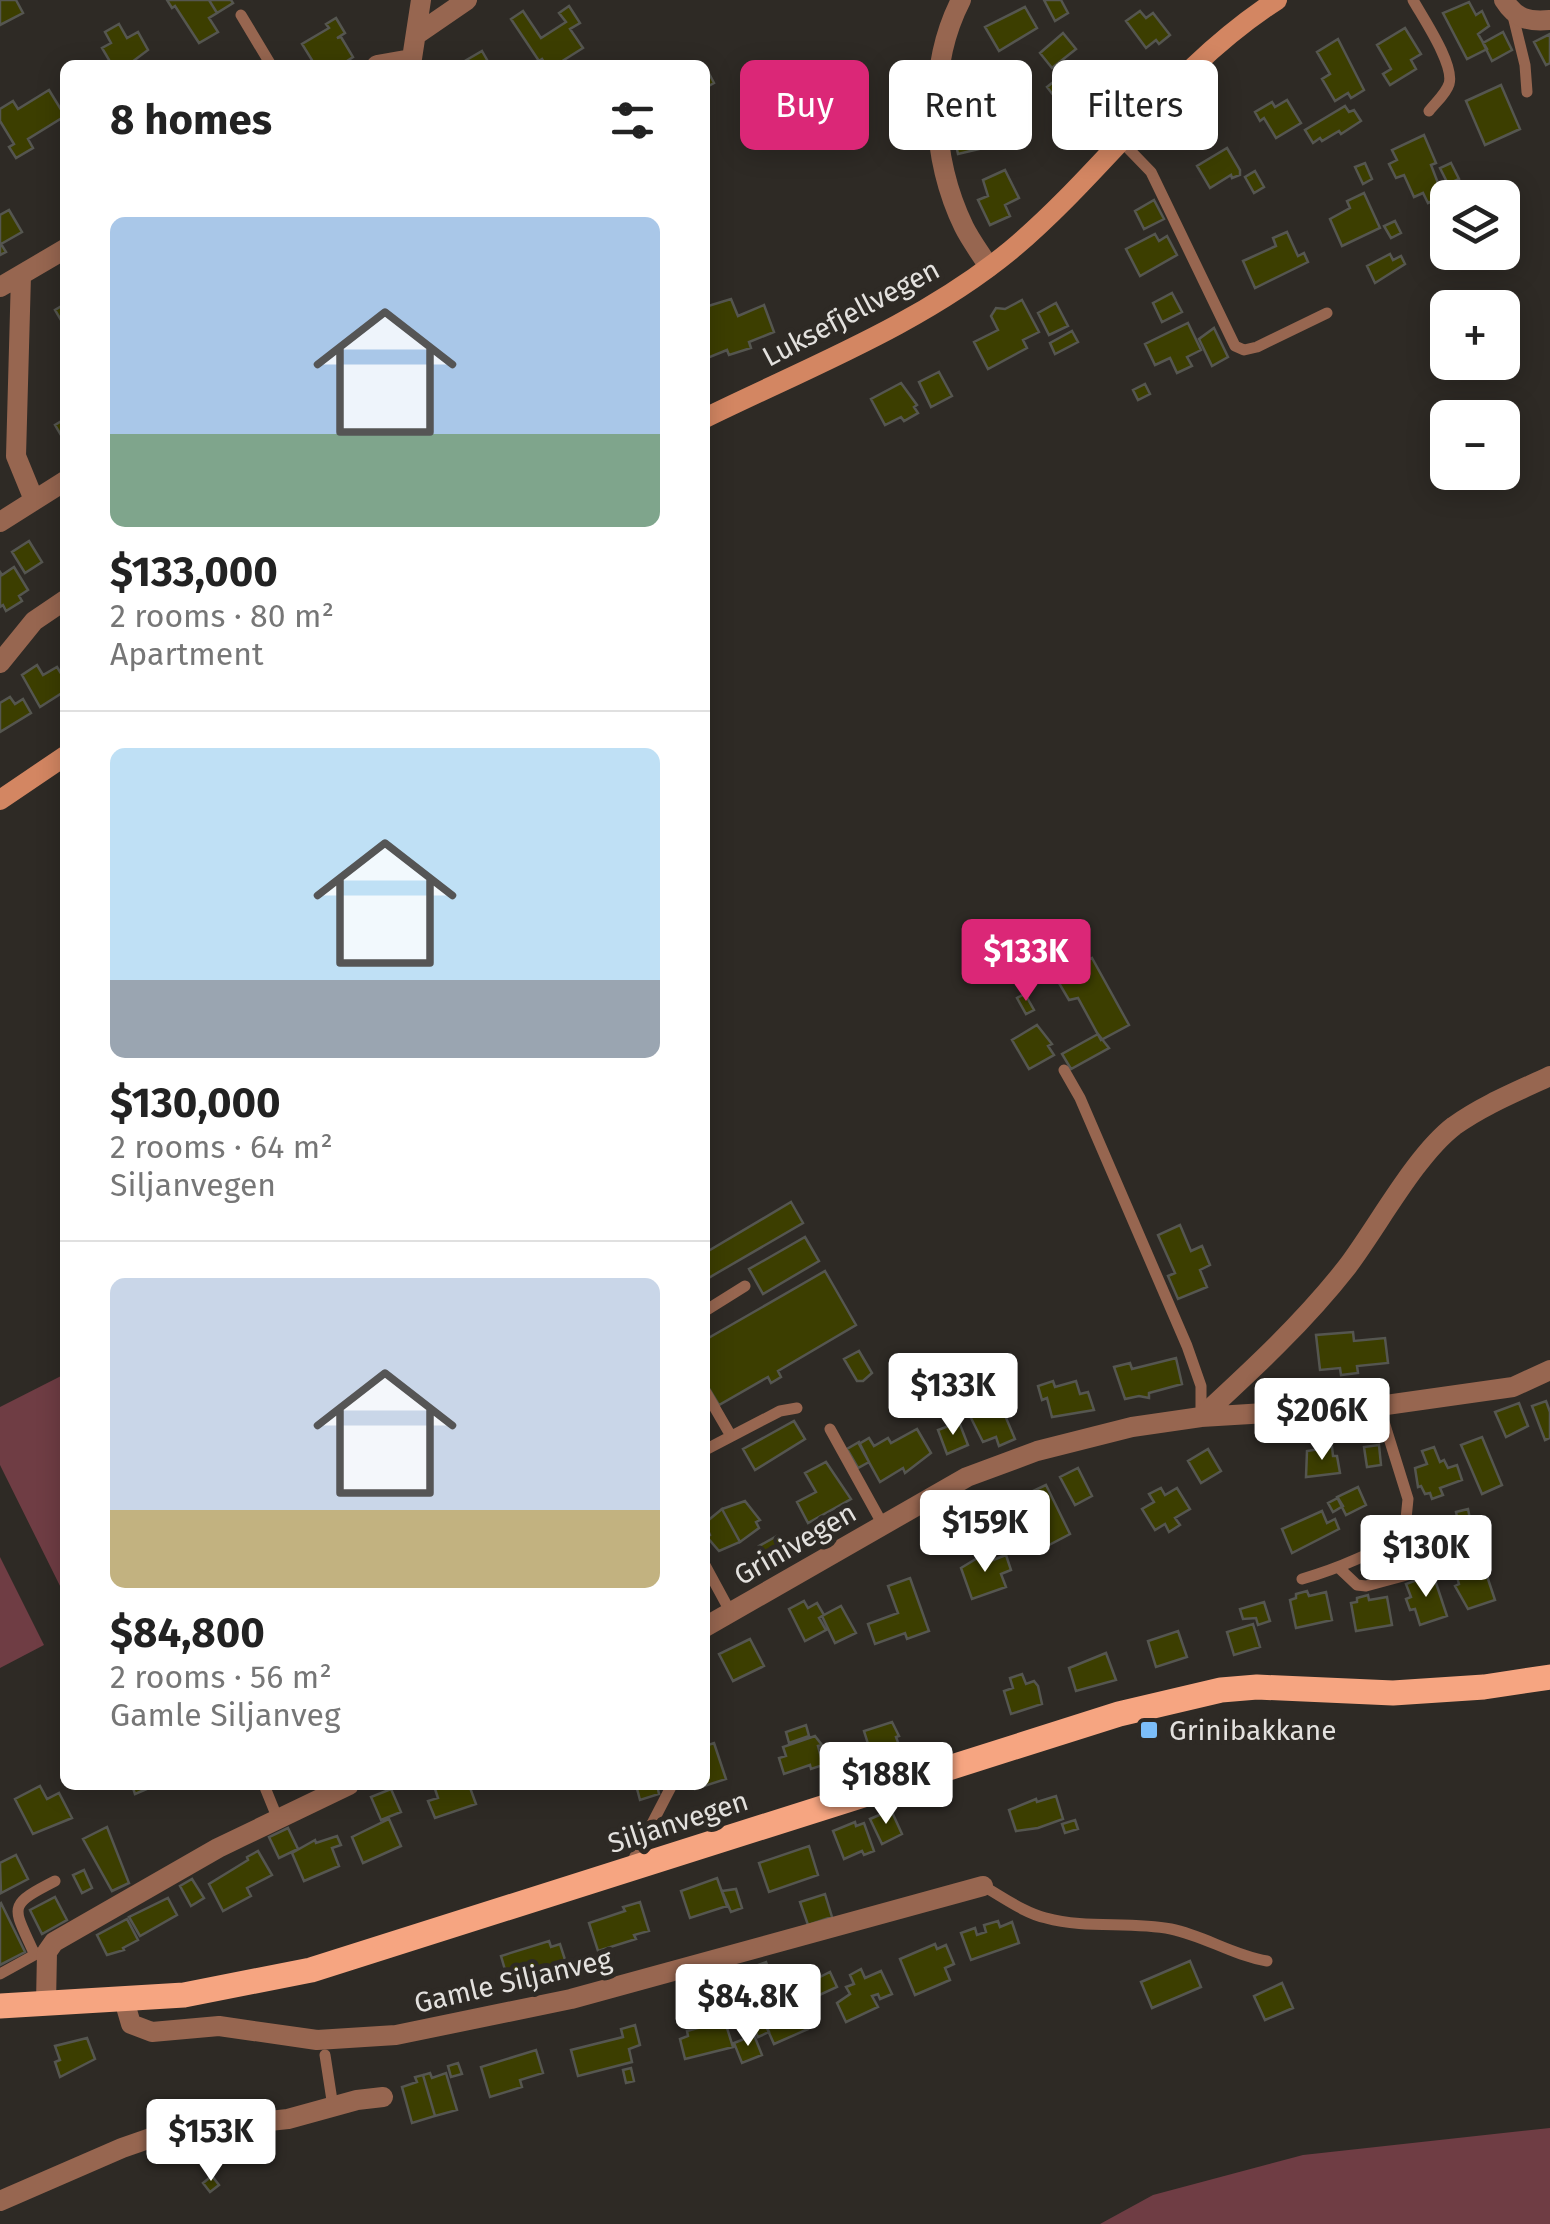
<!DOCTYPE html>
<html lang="en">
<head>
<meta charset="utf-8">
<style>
  :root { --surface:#fff; --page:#f2f2f2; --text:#222; --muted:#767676; --line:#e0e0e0; --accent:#db2777 }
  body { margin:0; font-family:"Fira Sans",sans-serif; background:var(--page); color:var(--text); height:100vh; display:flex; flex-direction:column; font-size:38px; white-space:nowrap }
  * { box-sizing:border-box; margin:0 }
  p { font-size:32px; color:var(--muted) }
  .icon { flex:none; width:55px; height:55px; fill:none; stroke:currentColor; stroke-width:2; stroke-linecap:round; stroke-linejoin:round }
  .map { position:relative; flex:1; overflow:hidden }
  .sheet { position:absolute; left:60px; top:60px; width:650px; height:1730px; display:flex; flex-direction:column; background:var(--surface); border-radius:15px; box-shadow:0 5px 25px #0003 }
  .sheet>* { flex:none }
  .guide { position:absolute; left:740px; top:60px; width:660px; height:90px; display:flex; gap:20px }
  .fabs { position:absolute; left:1430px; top:180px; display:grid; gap:20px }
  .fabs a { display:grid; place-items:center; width:90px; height:90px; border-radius:15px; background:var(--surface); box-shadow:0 5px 25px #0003; font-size:50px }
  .price { position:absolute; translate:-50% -85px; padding:0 22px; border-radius:10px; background:#fff; color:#222; font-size:32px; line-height:65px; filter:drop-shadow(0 2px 5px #0008) }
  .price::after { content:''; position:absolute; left:50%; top:60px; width:30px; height:22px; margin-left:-15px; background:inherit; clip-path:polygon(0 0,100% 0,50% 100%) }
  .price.on { background:var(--accent); color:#fff }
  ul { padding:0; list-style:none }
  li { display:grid; align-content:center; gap:20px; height:530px; padding:0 50px }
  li+li { border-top:2px solid var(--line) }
  li span { display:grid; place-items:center; height:310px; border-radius:15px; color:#555 }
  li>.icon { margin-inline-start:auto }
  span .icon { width:180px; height:180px; fill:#fffc; stroke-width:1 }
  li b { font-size:42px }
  h2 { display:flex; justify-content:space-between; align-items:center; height:120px; padding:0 50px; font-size:42px }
  .chip { padding:0 35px; border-radius:15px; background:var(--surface); box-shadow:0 5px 25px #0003; font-size:35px; line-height:90px }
  .chip.on { background:var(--accent); color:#fff }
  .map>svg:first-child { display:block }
</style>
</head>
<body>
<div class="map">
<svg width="1550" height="2224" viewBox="0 0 1550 2224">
  <rect width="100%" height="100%" fill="#2e2a25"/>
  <!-- green -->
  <path fill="#6f3d44" d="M65 1374V1586L61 1588 0 1465V1407Z
    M0 1557 44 1645 0 1668Z
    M1550 2128V2224H1100L1153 2195 1303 2155Z"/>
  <!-- building -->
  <path fill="#3c3e00" stroke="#555650" stroke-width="2.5" d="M0 0H16L23 13 0 25Z
    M167 0H209L217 13 209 18 218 32 199 43 175 6 172 8Z
    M209 0H231L233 3 217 13Z
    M1044 0H1061L1068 13 1055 21Z
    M1469 2 1476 15 1482 11 1489 26 1478 34 1487 49 1467 59 1443 13Z
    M569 6 580 23 570 29 583 48 556 65H546L542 59 539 61 511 19 523 11 541 38 566 22 559 13Z
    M1025 7 1037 28 999 51 985 27Z
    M1140 11 1146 18 1153 13 1170 35 1159 44 1156 40 1146 48 1126 21Z
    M336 18 345 33 337 38 341 37 353 57 341 65H315L302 44 329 28 326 24Z
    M119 24 127 38 138 32 148 50 128 65H112L102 48 111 43 105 32Z
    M1405 28 1421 54 1411 60 1416 69 1390 85 1383 74 1391 69 1377 45Z
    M1503 32 1512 50 1492 61 1483 43Z
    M1063 33 1076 49 1052 68 1040 53Z
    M1550 34V63L1546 65 1534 42Z
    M1338 39 1364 90 1351 98 1348 93 1335 101 1322 79 1330 74 1317 52Z
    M482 51 490 65H458Z
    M1080 65 1093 85 1064 109 1047 87 1072 67 1074 70Z
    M705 66 714 83 705 88Z
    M1501 85 1520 129 1485 145 1466 101Z
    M49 90 65 116 28 139 33 148 16 158 9 147 14 144 0 121V109L13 101 18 109Z
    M1287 100 1301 123 1276 138 1264 118 1260 121 1255 112 1272 102 1275 107Z
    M1345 106 1349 112 1354 110 1361 121 1341 134 1339 131 1322 141 1320 138 1313 143 1305 130Z
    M986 126 988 137 977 138 976 127Z
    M975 127 979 149 958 154 953 131Z
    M1424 135 1436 163 1431 165 1443 196 1428 203 1423 193 1414 197 1404 175 1396 178 1389 164 1397 160 1392 150Z
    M1227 148 1240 170V175L1232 178 1231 175 1210 188 1197 166Z
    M1365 163 1372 179 1363 184 1355 167Z
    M1451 163 1459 179 1448 184 1440 168Z
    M1005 170 1019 198 1005 205 1010 216 990 225 978 200 988 196 983 180Z
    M1255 171 1264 187 1254 193 1245 177Z
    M1364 193 1380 228 1342 246 1330 219 1350 208 1347 201Z
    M1154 200 1164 219 1144 229 1135 211Z
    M9 210 22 232 1 244 6 252 0 255V215Z
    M1395 221 1401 233 1391 238 1384 226Z
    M1287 232 1298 256 1304 253 1308 262 1255 288 1243 261 1276 246 1273 238Z
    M1155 234 1159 241 1167 236 1177 255 1140 276 1126 249Z
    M1390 254 1393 260 1401 256 1405 264 1375 283 1367 266Z
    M1172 293 1182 312 1162 322 1153 303Z
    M731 299 738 316 764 305 774 332 749 342 751 348 729 355 727 350 705 359V307Z
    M1022 300 1039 332 1023 340 1027 348 988 369 974 342 998 330 991 316 996 308 1005 309Z
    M1056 303 1068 326 1049 335 1038 313Z
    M65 304V327L55 310Z
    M1188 323 1201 350 1187 357 1192 366 1177 373 1170 358 1155 365 1145 344Z
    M1214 328 1228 357 1212 366 1199 339Z
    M1072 331 1078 342 1055 354 1050 343Z
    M939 372 952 396 931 407 919 382Z
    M901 383 917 405 914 407 918 413 904 421 901 417 885 425 871 399Z
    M1145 384 1150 394 1138 400 1133 390Z
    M65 419V442L55 425Z
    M29 541 42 562 25 573 12 552Z
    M14 567 28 590 19 596 22 601 6 611 3 605 0 607V572L2 575Z
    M37 665 43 675 57 667 62 675 65 673V691L40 707 22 675Z
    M10 697 15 704 23 699 31 713 0 732V703Z
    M1092 958 1129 1025 1101 1040 1078 998 1069 1000 1056 978Z
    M1025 994 1034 1010 1026 1014 1017 998Z
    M1037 1025 1052 1044 1048 1046 1054 1055 1029 1069 1012 1040Z
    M1098 1034 1109 1048 1071 1069 1062 1054Z
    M791 1202 803 1223 705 1280V1253Z
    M1180 1225 1191 1251 1202 1246 1210 1265 1200 1270 1207 1287 1178 1299 1168 1276 1175 1273 1158 1235Z
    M805 1237 819 1261 763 1294 749 1269Z
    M825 1271 856 1325 778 1371 781 1377 771 1383 768 1377 719 1405 705 1382V1340Z
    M1353 1332 1354 1341 1385 1338 1388 1363 1357 1366 1358 1373 1341 1375 1340 1368 1320 1370 1316 1335Z
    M859 1351 872 1373 863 1381H857L844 1359Z
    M992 1357 1004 1387 993 1391 981 1361Z
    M1176 1358 1182 1384 1149 1393V1398L1139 1396 1125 1399 1114 1367 1130 1363 1132 1369Z
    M1053 1381 1055 1387 1076 1381 1080 1394 1088 1392 1094 1410 1052 1417 1047 1398 1042 1400 1038 1386Z
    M988 1400 992 1409 1001 1406 1015 1439 999 1446 996 1437 983 1442 966 1408Z
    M1546 1401 1550 1412V1438L1545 1440 1532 1406Z
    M1519 1403 1528 1426 1506 1437 1495 1412Z
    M794 1421 805 1439 755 1470 743 1449Z
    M959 1422 968 1445 947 1454 938 1430Z
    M917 1429 931 1453 905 1473 903 1468 880 1482 859 1444 869 1438 874 1446 888 1438 891 1443Z
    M1482 1437 1502 1485 1482 1494 1461 1445Z
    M859 1442 869 1462 858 1468 847 1449Z
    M1379 1445 1381 1465 1367 1467 1364 1447Z
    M1332 1447 1333 1456H1337L1340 1473 1306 1477 1307 1451Z
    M1434 1447 1440 1462 1444 1460 1448 1468 1457 1465 1462 1480 1440 1488 1443 1495 1432 1499 1430 1493 1425 1494 1421 1486 1418 1487 1415 1468 1427 1464 1422 1451Z
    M1208 1449 1221 1471 1201 1483 1188 1461Z
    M826 1462 851 1499 808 1523 797 1502 816 1492 805 1473Z
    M1078 1468 1092 1496 1075 1505 1060 1477Z
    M1046 1485 1070 1534 1047 1546 1022 1496Z
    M1358 1487 1366 1505 1346 1515 1337 1497Z
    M1161 1488 1165 1495 1177 1488 1190 1509 1175 1518 1180 1525 1169 1532 1165 1524 1155 1530 1142 1509 1154 1502 1149 1494Z
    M1338 1498 1343 1506 1333 1512 1328 1503Z
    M745 1501 760 1520 756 1522 759 1528 740 1542 722 1509Z
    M722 1509 740 1542 719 1551 707 1537 710 1535 705 1523Z
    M1468 1509 1470 1519 1458 1522 1456 1512Z
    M1322 1511 1327 1523 1335 1519 1339 1529 1292 1553 1282 1529Z
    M777 1536 789 1558 772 1568 759 1546Z
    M1481 1541 1486 1558 1456 1567 1450 1552Z
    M984 1554 985 1559 992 1557 993 1560 1006 1555 1011 1570 1001 1574 1006 1587 972 1599 961 1568Z
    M1481 1558 1495 1600 1468 1609 1455 1586 1459 1584 1454 1567Z
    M1433 1574 1447 1616 1420 1625 1415 1609 1410 1610 1406 1599 1411 1597 1406 1584Z
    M910 1578 929 1631 907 1639 905 1633 875 1644 868 1624 898 1613 888 1586Z
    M1307 1591 1309 1596 1326 1592 1332 1620 1296 1628 1290 1600 1296 1598V1594Z
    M1368 1595 1369 1600 1387 1597 1392 1625 1356 1631 1351 1603 1357 1602V1598Z
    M804 1601 808 1608 817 1603 824 1615 819 1618 826 1630 805 1641 789 1609Z
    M1264 1602 1270 1621 1258 1625 1256 1618 1243 1619 1240 1609Z
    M841 1606 856 1633 835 1643 822 1616Z
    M1253 1624 1260 1647 1234 1655 1227 1632Z
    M1178 1631 1187 1657 1156 1667 1148 1641Z
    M750 1639 764 1666 733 1681 719 1654Z
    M1106 1653 1116 1680 1076 1691 1069 1668Z
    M1022 1674 1026 1684 1034 1681 1038 1686 1042 1704 1011 1714 1004 1691 1013 1688 1010 1678Z
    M892 1722 899 1736 896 1737 900 1748 866 1759 862 1749 869 1747 864 1731Z
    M806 1725 809 1736 789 1743 786 1732Z
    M815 1736 822 1745 818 1746 823 1765 811 1769 810 1765 784 1774 779 1758 786 1756 783 1747Z
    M714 1743 726 1779 695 1789 693 1785H705V1746Z
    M132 1785H156L135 1794Z
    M446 1785H469L476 1804 435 1818 428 1801 438 1798 435 1789Z
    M636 1785H657L659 1794 640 1800Z
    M40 1786 47 1799 59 1793 72 1818 33 1834 15 1799Z
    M391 1789 401 1812 381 1820 371 1797Z
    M1056 1796 1063 1819 1038 1828 1016 1831 1009 1810 1036 1799 1037 1802Z
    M891 1810 902 1834 882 1844 870 1819Z
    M389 1819 401 1846 363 1863 352 1837Z
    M1075 1820 1078 1829 1065 1833 1062 1824Z
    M855 1822 856 1826 864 1823 874 1851 864 1855 862 1851 844 1859 833 1831Z
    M107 1827 129 1883 112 1891 83 1839Z
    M288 1828 298 1849 279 1858 269 1837Z
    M337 1836 341 1845 332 1848 339 1866 304 1881 292 1853 315 1840 316 1843Z
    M809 1846 818 1875 769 1892 759 1863Z
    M258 1851 272 1875 247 1888 251 1896 223 1911 209 1884 248 1860 247 1857Z
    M16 1855 28 1879 1 1893 0 1863Z
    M84 1870 92 1888 82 1893 73 1875Z
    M717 1878 727 1906 690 1918 681 1891Z
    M192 1879 204 1898 191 1906 180 1886Z
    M736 1889 742 1908 731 1912 722 1891Z
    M825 1894 832 1917 808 1925 800 1902Z
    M55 1897 67 1920 42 1934 30 1910Z
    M168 1898 177 1915 140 1936 129 1917Z
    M640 1902 649 1931 634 1935 636 1939 598 1951 589 1923 625 1911 623 1907Z
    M1 1903 25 1952 0 1965V1904Z
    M127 1919 138 1940 123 1948 124 1950 107 1955 97 1935Z
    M998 1921 1000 1927 1012 1922 1019 1943 971 1960 961 1933 975 1928 977 1935 986 1932 984 1925Z
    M549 1941 551 1947 560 1944 567 1966 557 1969 556 1965 508 1980 501 1956Z
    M935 1944 937 1949 946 1945 954 1964 945 1968 950 1980 915 1995 900 1959Z
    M1190 1961 1201 1987 1152 2008 1141 1982Z
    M766 1962 773 1983 754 1990 747 1969Z
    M861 1969 865 1978 881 1971 892 1994 880 1999 878 1994 872 1996 878 2007 846 2022 837 2003 850 1994 846 1987 854 1984 850 1975Z
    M830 1972 837 1987 815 1997 808 1983Z
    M1282 1983 1293 2008 1265 2020 1254 1996Z
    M796 2002 808 2029 774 2044 762 2017Z
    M722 2007H732L737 2025 727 2028 733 2047 685 2059 680 2039 688 2036 687 2031 705 2026 702 2013Z
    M764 2021 769 2032 758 2037 753 2026Z
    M635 2025 640 2045 629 2049 632 2062 578 2076 571 2050 623 2037 621 2029Z
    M754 2035 762 2055 742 2063 734 2043Z
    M87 2038 95 2059 60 2077 55 2062 60 2060 55 2046Z
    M536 2050 543 2073 520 2080 522 2087 490 2097 481 2067Z
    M458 2063 462 2074 451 2077 448 2066Z
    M631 2068 634 2081 626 2083 623 2070Z
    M430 2073 432 2078 446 2073 457 2110 435 2116 423 2075Z
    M423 2075 435 2116 412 2123 402 2087 417 2082 415 2077Z
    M212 2176 219 2185 210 2192 203 2183Z"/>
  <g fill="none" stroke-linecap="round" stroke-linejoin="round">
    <!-- service -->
    <path stroke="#976650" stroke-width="11" d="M1413 0C1423 18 1455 65 1449 84 1446 94 1435 103 1429 111
      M1512 12 1525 65 1527 92
      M241 15 271 65
      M1121 141 1151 172 1235 346 1244 350 1257 347 1327 313
      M1064 1070 1080 1098 1187 1346 1201 1386V1417
      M705 1311 745 1286
      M705 1391 731 1436
      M830 1429 883 1525
      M705 1450 780 1411 797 1408
      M705 1565 731 1613
      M1339 1568 1357 1585 1366 1586 1429 1569
      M1302 1579C1330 1571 1387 1550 1405 1529L1408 1499 1379 1406
      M264 1785 277 1817
      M630 1866 672 1785
      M983 1886C1003 1897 1024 1913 1046 1918 1086 1929 1130 1921 1171 1929 1205 1936 1232 1955 1267 1961
      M34 1953C13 1906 6 1906 55 1881
      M0 1974 38 1953
      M325 2055 333 2107"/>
    <!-- minor -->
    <path stroke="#976650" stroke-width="20" d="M961 0C926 68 931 159 964 227 971 241 981 254 989 267
      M1504 0C1516 19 1528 22 1550 20
      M416 35 467 0
      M377 65 411 59
      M411 65 421 0
      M21 275 16 456 34 500
      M0 287 65 249
      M0 522 65 481
      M0 663 34 621 65 600
      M1201 1417C1253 1369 1304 1322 1347 1267 1378 1226 1415 1156 1454 1126 1483 1105 1518 1091 1550 1076
      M705 1627 967 1477 1037 1451 1132 1427 1201 1417 1379 1406 1513 1387 1550 1370
      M124 2000 131 2024 152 2032 219 2026 317 2040 396 2035 571 1999 983 1886
      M46 2003 47 1952 54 1942 218 1848 349 1785
      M0 2201 122 2148 168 2132 288 2119 357 2100 383 2097"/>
    <!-- secondary -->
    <path stroke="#d38662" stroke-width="20" d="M705 418C809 367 921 324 1011 250 1105 171 1173 67 1277 0
      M0 800 65 756"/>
    <!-- primary -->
    <path stroke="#f6a581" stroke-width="25" d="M0 2006 184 1995 311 1970 1119 1714 1221 1690 1257 1687 1393 1693 1484 1687 1550 1677"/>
  </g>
  <!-- markers -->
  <rect fill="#7cbef9" stroke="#2e2a25" stroke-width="4" x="1139" y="1720" width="20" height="20" rx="5"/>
  <g text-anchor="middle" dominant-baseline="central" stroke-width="10" stroke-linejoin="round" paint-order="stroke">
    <!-- street labels -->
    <g font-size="28" fill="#e3e1de" stroke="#2e2a25">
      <text transform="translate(851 313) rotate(-28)">Luksefjellvegen</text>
      <text transform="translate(795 1544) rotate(-30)">Grinivegen</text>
      <text transform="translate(678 1822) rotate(-18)">Siljanvegen</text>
      <text transform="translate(513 1981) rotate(-13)">Gamle Siljanveg</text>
    </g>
    <!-- poi labels -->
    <g font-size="28" fill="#e3e1de" stroke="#2e2a25" text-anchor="start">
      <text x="1169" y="1730">Grinibakkane</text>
    </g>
  </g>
</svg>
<div class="fabs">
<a><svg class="icon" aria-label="layers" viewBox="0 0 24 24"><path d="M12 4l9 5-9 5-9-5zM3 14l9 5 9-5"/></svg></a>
<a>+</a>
<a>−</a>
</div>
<b class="price on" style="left:1026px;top:1004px">$133K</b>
<b class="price" style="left:953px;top:1438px">$133K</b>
<b class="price" style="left:1322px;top:1463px">$206K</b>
<b class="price" style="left:985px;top:1575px">$159K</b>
<b class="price" style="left:1426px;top:1600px">$130K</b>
<b class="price" style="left:886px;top:1827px">$188K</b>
<b class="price" style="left:748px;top:2049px">$84.8K</b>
<b class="price" style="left:211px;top:2184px">$153K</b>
<div class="guide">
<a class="chip on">Buy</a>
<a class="chip">Rent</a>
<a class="chip">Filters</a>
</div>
<section class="sheet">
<h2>8 homes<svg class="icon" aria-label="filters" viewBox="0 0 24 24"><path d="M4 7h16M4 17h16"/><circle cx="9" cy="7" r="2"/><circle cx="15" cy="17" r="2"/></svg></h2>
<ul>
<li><span style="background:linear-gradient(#a9c7e8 70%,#7fa58c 0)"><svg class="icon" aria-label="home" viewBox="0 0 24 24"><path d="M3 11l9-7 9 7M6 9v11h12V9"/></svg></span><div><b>$133,000</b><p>2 rooms · 80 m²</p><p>Apartment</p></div></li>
<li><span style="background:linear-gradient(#bfe0f5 75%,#9aa5b1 0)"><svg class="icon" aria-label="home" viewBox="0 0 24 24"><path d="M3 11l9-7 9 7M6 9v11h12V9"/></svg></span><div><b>$130,000</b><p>2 rooms · 64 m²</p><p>Siljanvegen</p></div></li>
<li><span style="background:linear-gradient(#c9d6e8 75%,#c2b280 0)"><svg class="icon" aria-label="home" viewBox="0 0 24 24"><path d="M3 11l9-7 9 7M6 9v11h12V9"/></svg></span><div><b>$84,800</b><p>2 rooms · 56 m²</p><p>Gamle Siljanveg</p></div></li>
</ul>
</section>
</div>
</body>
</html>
